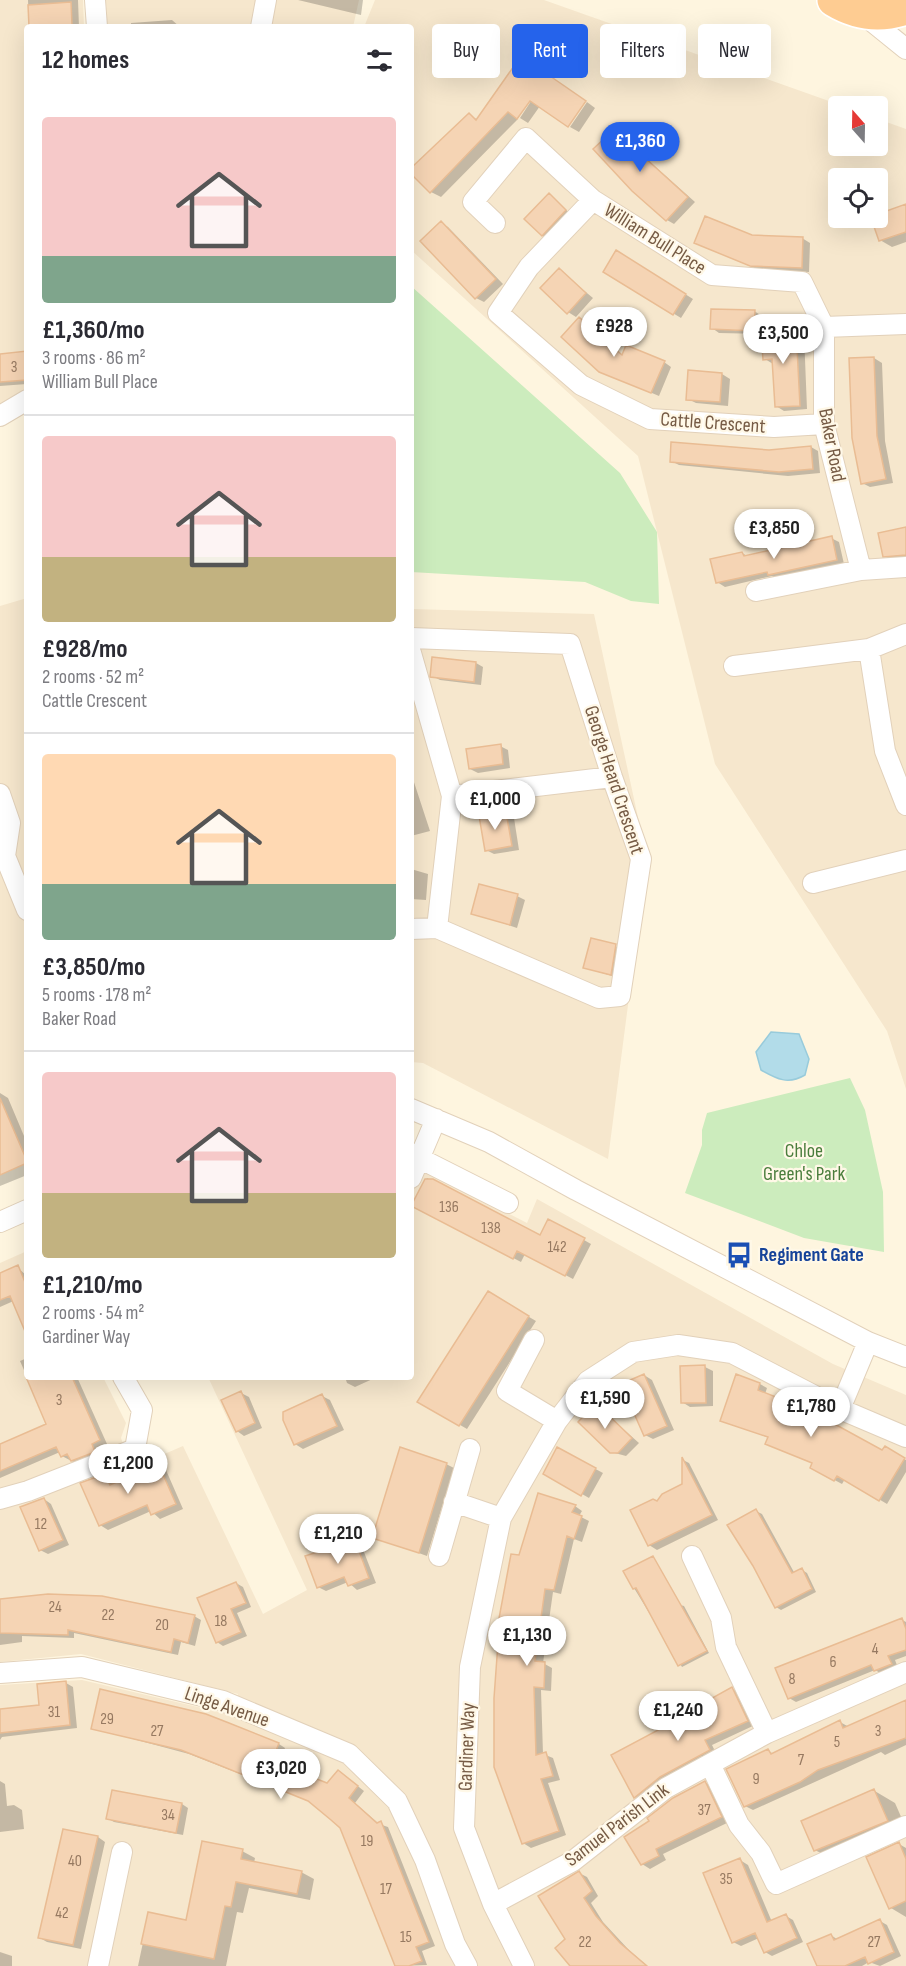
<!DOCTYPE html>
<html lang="en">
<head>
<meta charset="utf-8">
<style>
  :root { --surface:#fff; --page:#f2f2f3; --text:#2b2b33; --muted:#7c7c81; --line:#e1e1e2; --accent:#2563eb }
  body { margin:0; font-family:"Sofia Sans Condensed",sans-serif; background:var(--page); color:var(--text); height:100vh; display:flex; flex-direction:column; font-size:22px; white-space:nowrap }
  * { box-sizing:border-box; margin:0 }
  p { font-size:20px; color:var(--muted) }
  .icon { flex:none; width:33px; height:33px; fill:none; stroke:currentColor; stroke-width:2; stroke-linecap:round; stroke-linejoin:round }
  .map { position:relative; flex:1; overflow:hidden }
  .sheet { position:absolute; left:24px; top:24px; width:390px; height:1356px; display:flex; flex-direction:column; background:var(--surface); border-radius:6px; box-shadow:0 6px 24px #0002 }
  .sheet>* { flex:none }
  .banner { position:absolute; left:432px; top:24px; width:384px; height:54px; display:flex; gap:12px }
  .needle { width:39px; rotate:340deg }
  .buttons { position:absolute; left:828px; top:96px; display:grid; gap:12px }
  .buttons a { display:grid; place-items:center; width:60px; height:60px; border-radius:6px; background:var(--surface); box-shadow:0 6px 24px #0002; font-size:30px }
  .price { position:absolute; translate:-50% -51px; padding:0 14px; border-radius:21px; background:#fff; color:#222; font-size:20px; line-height:39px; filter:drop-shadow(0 2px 3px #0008) }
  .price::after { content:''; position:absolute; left:50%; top:36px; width:18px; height:14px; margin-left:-9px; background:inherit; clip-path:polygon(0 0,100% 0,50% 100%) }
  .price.on { background:var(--accent); color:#fff }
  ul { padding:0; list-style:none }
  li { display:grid; align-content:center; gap:12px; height:318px; padding:0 18px }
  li+li { border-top:2px solid var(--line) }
  li span { display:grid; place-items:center; height:186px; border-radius:6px; color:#555 }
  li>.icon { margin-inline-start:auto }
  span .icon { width:108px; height:108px; fill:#fffc; stroke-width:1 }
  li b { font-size:26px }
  h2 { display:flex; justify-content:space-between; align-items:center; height:72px; padding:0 18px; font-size:26px }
  .chip { padding:0 21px; border-radius:6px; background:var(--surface); box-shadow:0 6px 24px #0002; font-size:21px; line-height:54px }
  .chip.on { background:var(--accent); color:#fff }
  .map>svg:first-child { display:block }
</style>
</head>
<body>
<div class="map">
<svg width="906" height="1966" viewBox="0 0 906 1966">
  <rect width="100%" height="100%" fill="#fef5df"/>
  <!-- residential -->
  <path fill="#f6e7cd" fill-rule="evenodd" d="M0 0H83L84 27H27V390L0 407Z
    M106 0H359L353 27H107Z
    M375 0H544L843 106H838V146H878V119L906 129V1089L887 1031 715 764 638 456 411 250V27H364ZM838 178H878V218H838Z
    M27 598V1153L0 1166V606Z
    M411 609 594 614 647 859 608 1159 423 1063 411 1062Z
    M411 1163 527 1223 537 1199 833 1364 906 1395V1966H0V1685L82 1680 232 1715 238 1694 81 1654 0 1662V1263L27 1251V1377H103L126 1423 121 1438 132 1468 183 1446 263 1614 307 1590 208 1377H411Z"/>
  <!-- green -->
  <path fill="#ccecbd" d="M411 286 620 473 657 532 659 604 631 601 585 582 411 572Z
    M850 1078 865 1110 883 1192 884 1252 804 1238 685 1193 702 1145V1130L707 1113Z"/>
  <!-- water -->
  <path fill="#b2dce9" stroke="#98cbdb" stroke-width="1.5" d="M771 1032 799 1034 809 1059 805 1075C788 1085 777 1079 761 1070L756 1052Z"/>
  <!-- shadow -->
  <path fill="#0003" d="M28 0H78L79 27H29Z
    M298 0H363L361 15Z
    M172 20 180 27H131V23Z
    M521 58 540 106 528 123 520 118 535 95 533 94 517 120 441 197 431 192 411 170 469 115 478 120Z
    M587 102 595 108 579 132 570 127Z
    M619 126 652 158 649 161 695 202 674 224 667 220Z
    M549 195 573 216 550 240 542 235Z
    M906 206V242L892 247 880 240 872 218Z
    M441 223 448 227 503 284 484 302 476 298 422 241Z
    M752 237 802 238 810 243 809 272 759 270 703 246Z
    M617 252 693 299 681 318 605 272Z
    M559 270 593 298 576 317 568 312Z
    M754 311 762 316V331L796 329 804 334 807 409 784 411 776 406 773 364 765 359 763 334 719 333 712 328Z
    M580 318 623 356 664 362 671 367 659 396 600 371Z
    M27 353V384L0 386V355Z
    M874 358 882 363 885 441 893 483 870 487 862 483Z
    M690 372 722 374 730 379 728 406 696 403 688 399Z
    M811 447 818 451 820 473 788 476 679 465 671 461Z
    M906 528V559L892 560 884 556Z
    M831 538 839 542 844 564 777 579 772 576 725 587 717 582 742 553 749 557Z
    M476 663 483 667 481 685 440 680 432 676Z
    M500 746 508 750 510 768 478 773 470 769Z
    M411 773 430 831 411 836Z
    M506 813 514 818 519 850 494 854 486 850Z
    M411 869 428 874 426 900 411 899Z
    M517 896 525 900 517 928 473 913Z
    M615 946 623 950 619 978 585 968Z
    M0 1093 8 1098 27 1143V1175L0 1186Z
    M427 1178 541 1237 584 1240 591 1244 573 1279 525 1254 521 1262 413 1205Z
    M17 1267 27 1276V1295L0 1307V1274Z
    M488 1293 536 1321 467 1429 419 1401Z
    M27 1358V1377L20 1361Z
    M705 1367 713 1371V1406L690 1407 682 1402Z
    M644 1375 652 1380 674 1430 653 1439 645 1435Z
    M27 1377H77L107 1444 98 1448 102 1456 79 1465 62 1456 60 1452 0 1478V1445L48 1424Z
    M345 1377H377L355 1387 347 1383Z
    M760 1384 767 1388 765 1394 882 1452 885 1448 906 1460V1472L887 1504 845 1479 842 1484 812 1468 814 1463 775 1448 767 1444 769 1438 722 1420Z
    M241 1393 249 1397 262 1428 244 1436 237 1431Z
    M322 1396 330 1400 344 1430 303 1449 295 1444 284 1419Z
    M596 1405 639 1443 626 1456 611 1452Z
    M558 1449 603 1473 589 1498 545 1473Z
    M683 1460 689 1463 718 1520 657 1550 649 1545 658 1503 683 1485Z
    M446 1464 454 1468 427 1556 374 1537Z
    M158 1465 166 1470 183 1509 160 1519 151 1511 108 1530 100 1525 105 1475 114 1484Z
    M44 1499 51 1504 69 1545 48 1554 40 1550Z
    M575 1506 582 1511 579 1516 589 1521 582 1542 574 1539 561 1594 553 1592 543 1663 552 1668 551 1691 541 1690 543 1754 553 1758 560 1780 548 1783 566 1835 531 1848 523 1843 520 1557Z
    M756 1511 762 1514 795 1574 802 1570 807 1573 816 1592 781 1610 776 1607Z
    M355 1542 362 1547 376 1583 357 1590 348 1582 326 1591 318 1587Z
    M653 1557 680 1605 684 1606 709 1653 682 1667 634 1588Z
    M236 1583 243 1587 251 1607 237 1613 247 1636 223 1646 217 1642Z
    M0 1601 194 1616 201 1620 195 1646 181 1642 178 1655 74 1633V1638L22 1636V1642L0 1645Z
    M902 1620 906 1622V1656L895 1660 898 1668 882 1674 875 1670 796 1702 789 1698Z
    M66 1683 73 1687 77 1728 2 1737 0 1740V1710L40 1706Z
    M732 1689 740 1693 755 1725 712 1745 717 1755 643 1801 635 1797 681 1720Z
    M906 1702V1745L885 1755 881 1752 753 1810 745 1806 768 1751 774 1754 840 1722 849 1727Z
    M92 1728 279 1744 285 1748 278 1765 328 1785 339 1772 345 1776 364 1791 355 1803 379 1824 388 1827 435 1946 422 1951 427 1965 397 1966 342 1827 312 1802 189 1754Z
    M0 1781 5 1784 7 1806 14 1805 22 1810 24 1829 0 1832Z
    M705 1782 712 1787 729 1822 663 1854 666 1860 650 1869 642 1864Z
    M873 1790 895 1803 906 1828 837 1862 815 1850Z
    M113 1792 182 1804 188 1808 183 1835 114 1822 107 1818Z
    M98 1837 105 1842 81 1949 47 1942 40 1938Z
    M899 1844 906 1848V1917L891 1908Z
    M242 1851 255 1858 254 1863 301 1872 314 1879 310 1900 249 1888 243 1913 237 1912 226 1966H138L149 1914 188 1921Z
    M740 1860 748 1865 772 1922 786 1916 793 1920 803 1942 772 1956 765 1952 759 1938 741 1946 733 1942Z
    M579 1873 587 1877 598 1896 591 1903 603 1922 628 1949 647 1966H572L567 1940Z
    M880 1921 887 1925 901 1956 880 1966 869 1962 862 1966H819L831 1935 838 1940Z
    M0 1952 12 1956V1966H0Z"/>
  <!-- building -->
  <path fill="#f5d4b4" stroke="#e9bc93" stroke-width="1.5" d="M71 2 72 25 29 27 28 5Z
    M521 56 586 101 568 127 530 101 517 119 508 112 430 193 411 174V168L469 113 476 120Z
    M619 125 646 153 643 156 688 197 666 221 632 191 593 149Z
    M549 193 566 210 542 236 524 219Z
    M906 204V232L879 241 871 218H878V214Z
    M705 216 752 235 803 237 802 268 750 266 694 243Z
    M441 221 496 279 475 299 420 241Z
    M616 250 686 294 673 315 603 272Z
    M559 268 586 293 567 314 540 288Z
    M711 309 755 310 754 331 710 329Z
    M579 317 622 355 626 345 665 361 651 393 599 372 561 337Z
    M796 328 800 406 775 407 772 359 763 360 761 330Z
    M27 351V380L0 382V354Z
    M874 357 877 436 886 479 861 484 852 438 849 358Z
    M688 370 722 373 720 402 686 400Z
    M671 442 769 450 811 446 813 469 779 472 670 462Z
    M906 527V555L883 557 878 533Z
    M832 536 837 560 768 575 767 572 716 583 710 559 742 552 744 556Z
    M432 657 476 662 474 682 430 677Z
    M501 744 503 764 469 769 466 749Z
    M506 812 512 846 485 851 479 816Z
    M479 884 518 894 510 925 471 914Z
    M591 938 616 944 611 975 583 968Z
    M0 1098 27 1161V1163L0 1175Z
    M425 1179H433L540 1235 548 1219 585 1238 565 1276 517 1251 513 1259 411 1206Z
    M18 1265 27 1287V1336L10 1296 0 1300V1273Z
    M488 1291 529 1316 459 1426 417 1402Z
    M705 1365 706 1403H681L680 1366Z
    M644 1374 667 1426 644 1436 621 1384Z
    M736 1374 760 1383 758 1390 809 1410 882 1450 885 1446 905 1458 879 1501 837 1476 834 1481 810 1468 812 1463 765 1444 768 1437 720 1421Z
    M26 1377H72L100 1440 92 1444 95 1452 71 1461 67 1454 61 1457 56 1447 0 1471V1444L46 1424Z
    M241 1391 255 1423 236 1432 221 1400Z
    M322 1394 337 1426 294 1445 283 1420V1412Z
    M596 1403 632 1438 618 1453H610L578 1422Z
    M400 1447 447 1463 419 1553 372 1538Z
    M557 1447 596 1468 581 1496 543 1474Z
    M682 1457 712 1515 648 1546 630 1510 653 1499 657 1501 662 1494 682 1484Z
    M158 1463 176 1504 151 1515 147 1505 99 1526 80 1483 105 1474 110 1485Z
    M538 1493 576 1505 572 1512 582 1516 574 1539 567 1536 554 1590 545 1589 535 1661 545 1662 544 1688 534 1687 536 1755 546 1752 553 1776 541 1779 559 1831 522 1844 494 1767V1698L499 1629H497L511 1554 519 1555Z
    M44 1498 63 1540 39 1551 20 1507Z
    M756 1509 792 1573 802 1568 812 1589 775 1608 753 1566 727 1525Z
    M355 1540 369 1578 348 1586 344 1577 317 1588 305 1556Z
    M653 1556 707 1651 678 1666 636 1588 633 1589 623 1571Z
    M236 1582 246 1603 231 1609 241 1632 216 1643 197 1598Z
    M48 1594 102 1596 195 1615 188 1643 174 1639 171 1652 68 1630V1635L0 1633V1599Z
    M902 1618 906 1629V1650L888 1656 892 1664 874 1671 871 1665 788 1699 775 1668Z
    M66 1681 70 1725 0 1733V1709L39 1705 37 1684Z
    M732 1687 748 1721 705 1740 710 1750 660 1777 634 1798 611 1755 679 1719 678 1717Z
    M100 1689 206 1714 229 1723 279 1743 272 1761 327 1783 338 1770 358 1786 349 1798 377 1823 381 1821 429 1942 416 1947 422 1961 409 1966H395L340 1828 331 1820 308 1801 214 1763 181 1750 91 1729Z
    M906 1700V1738L818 1770 800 1782 744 1807 726 1769 768 1749 771 1754 840 1720 843 1728Z
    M705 1781 722 1817 656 1849 659 1856 641 1865 624 1837 649 1821 647 1818 673 1798Z
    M874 1789 888 1821 814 1851 801 1821Z
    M112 1790 182 1803 176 1833 106 1819Z
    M63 1829 98 1836 73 1945 38 1938Z
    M202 1841 243 1849 241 1859 302 1871 297 1894 236 1882 231 1907 225 1906 214 1959 141 1944 148 1912 186 1920Z
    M899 1842 906 1859V1901L889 1909 866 1857Z
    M740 1858 767 1922 786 1914 797 1938 764 1953 755 1933 732 1943 703 1873Z
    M579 1871 592 1891 584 1898 596 1916 620 1943 647 1966H570L555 1948 565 1939 538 1896Z
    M880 1919 894 1952 868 1964 865 1957 845 1966H817L807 1944 831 1934 834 1940Z"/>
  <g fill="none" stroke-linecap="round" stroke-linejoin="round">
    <!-- minor casing -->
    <g stroke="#e2d1ba" stroke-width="22">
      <path id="minor" d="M95 0 97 27
        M864 15 906 49
        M261 27 266 0
        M593 200 529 267 498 313 581 385 650 419 774 427 824 424
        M495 223 473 202 526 138 593 200 712 275 802 282 824 327
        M0 416 27 400
        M861 570 824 424V327L906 324
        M756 591 861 570 906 567
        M411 638 570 644 612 777 641 859 620 996 599 998 437 928 411 929
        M869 649 885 751 906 805
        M411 653 452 796 437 928
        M734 666 869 649 906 634
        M0 794 10 823 5 856 27 910
        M452 796 612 777
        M813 883 906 860
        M411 1109 489 1142 576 1190 868 1342 906 1357
        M411 1154 508 1203
        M411 1178 436 1119
        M0 1222 27 1210
        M534 1340 507 1391 557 1421
        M840 1409 868 1342
        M0 1499 28 1491 135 1449 142 1410 123 1377
        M454 1502 501 1518
        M439 1556 470 1449
        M692 1556 721 1618 726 1647 767 1733
        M0 1673 82 1667 223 1701 349 1754 397 1801 425 1860 455 1944 467 1966
        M710 1764 739 1825 761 1853 776 1884 906 1826
        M493 1904 573 1861 666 1788 767 1733 906 1672
        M98 1966 122 1852
        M524 1966 493 1904 464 1828 470 1667 501 1518 557 1421 588 1381 633 1352 678 1345 732 1353 840 1409 906 1437"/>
    </g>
    <!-- trunk casing -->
    <g stroke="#fff" stroke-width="36">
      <path id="trunk" d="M834 0C857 14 880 17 906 8"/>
    </g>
    <!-- minor -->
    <use href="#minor" stroke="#fff" stroke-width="20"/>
    <!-- trunk -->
    <use href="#trunk" stroke="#fecc92" stroke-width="33"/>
  </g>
  <!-- icons -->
  <defs>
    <g id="bus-bare" transform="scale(2.07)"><path d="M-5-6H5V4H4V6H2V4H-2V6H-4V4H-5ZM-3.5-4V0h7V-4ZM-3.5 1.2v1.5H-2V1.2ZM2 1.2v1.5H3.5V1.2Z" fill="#1a4fb4" stroke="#fff8e7" stroke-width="2.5" paint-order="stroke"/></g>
  </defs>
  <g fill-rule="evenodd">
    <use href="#bus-bare" x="739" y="1255"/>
  </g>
  <g text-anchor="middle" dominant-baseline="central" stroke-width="4.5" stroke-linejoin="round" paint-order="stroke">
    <!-- number labels -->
    <g font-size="16" fill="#967961">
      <text x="14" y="367">3</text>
      <text x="449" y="1207">136</text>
      <text x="491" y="1228">138</text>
      <text x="557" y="1247">142</text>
      <text x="59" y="1400">3</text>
      <text x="41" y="1524">12</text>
      <text x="55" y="1607">24</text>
      <text x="108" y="1615">22</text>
      <text x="221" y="1621">18</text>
      <text x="162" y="1625">20</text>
      <text x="875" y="1649">4</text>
      <text x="833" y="1662">6</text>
      <text x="792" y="1679">8</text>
      <text x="54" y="1712">31</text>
      <text x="107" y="1719">29</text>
      <text x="157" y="1731">27</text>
      <text x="878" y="1731">3</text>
      <text x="837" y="1742">5</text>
      <text x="801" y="1760">7</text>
      <text x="756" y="1779">9</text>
      <text x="704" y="1810">37</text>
      <text x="168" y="1815">34</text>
      <text x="367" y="1841">19</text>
      <text x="75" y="1861">40</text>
      <text x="726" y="1879">35</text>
      <text x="386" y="1889">17</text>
      <text x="62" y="1913">42</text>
      <text x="406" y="1937">15</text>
      <text x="585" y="1942">22</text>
      <text x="874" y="1942">27</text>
    </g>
    <!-- street labels -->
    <g font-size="20" fill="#765b45" stroke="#fff8e7">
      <text transform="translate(655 239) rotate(32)">William Bull Place</text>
      <text transform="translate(713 423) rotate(4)">Cattle Crescent</text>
      <text transform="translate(832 445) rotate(79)">Baker Road</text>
      <text transform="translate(614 780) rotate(72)">George Heard Crescent</text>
      <text transform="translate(227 1707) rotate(19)">Linge Avenue</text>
      <text transform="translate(467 1747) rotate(-88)">Gardiner Way</text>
      <text transform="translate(617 1825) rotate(-37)">Samuel Parish Link</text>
    </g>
    <!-- park labels -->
    <g font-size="20" fill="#4a7d3c" stroke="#fff8e7">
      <text x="804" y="1151">Chloe<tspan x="804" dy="23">Green's Park</tspan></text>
    </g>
    <!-- transit labels -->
    <g font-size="20" font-weight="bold" fill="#164399" stroke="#fff8e7" text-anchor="start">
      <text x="759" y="1255">Regiment Gate</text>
    </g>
  </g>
</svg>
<div class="buttons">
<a><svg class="needle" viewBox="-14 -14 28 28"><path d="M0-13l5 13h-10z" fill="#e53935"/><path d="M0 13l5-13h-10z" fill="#7c7c81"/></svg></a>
<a><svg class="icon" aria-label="locate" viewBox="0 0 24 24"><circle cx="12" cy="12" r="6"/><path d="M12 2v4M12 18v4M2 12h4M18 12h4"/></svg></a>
</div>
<b class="price on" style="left:640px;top:173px">£1,360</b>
<b class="price" style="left:614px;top:358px">£928</b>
<b class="price" style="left:783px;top:365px">£3,500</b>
<b class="price" style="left:774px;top:560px">£3,850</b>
<b class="price" style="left:495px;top:831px">£1,000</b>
<b class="price" style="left:605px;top:1430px">£1,590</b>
<b class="price" style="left:811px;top:1438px">£1,780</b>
<b class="price" style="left:128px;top:1495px">£1,200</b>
<b class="price" style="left:338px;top:1565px">£1,210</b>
<b class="price" style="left:527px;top:1667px">£1,130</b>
<b class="price" style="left:678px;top:1742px">£1,240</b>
<b class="price" style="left:281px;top:1800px">£3,020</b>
<div class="banner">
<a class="chip">Buy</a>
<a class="chip on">Rent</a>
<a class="chip">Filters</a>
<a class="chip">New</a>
</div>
<section class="sheet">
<h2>12 homes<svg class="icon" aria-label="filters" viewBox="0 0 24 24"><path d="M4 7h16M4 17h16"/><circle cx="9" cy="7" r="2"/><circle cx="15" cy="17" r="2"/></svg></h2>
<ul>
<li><span style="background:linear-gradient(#f6c9c9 75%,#7fa58c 0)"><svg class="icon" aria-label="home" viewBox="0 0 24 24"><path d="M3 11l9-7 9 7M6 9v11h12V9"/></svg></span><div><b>£1,360/mo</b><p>3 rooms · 86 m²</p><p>William Bull Place</p></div></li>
<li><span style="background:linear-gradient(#f6c9c9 65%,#c2b280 0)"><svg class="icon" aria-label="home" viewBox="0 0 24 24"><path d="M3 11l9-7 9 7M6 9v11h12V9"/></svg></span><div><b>£928/mo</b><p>2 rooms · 52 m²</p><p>Cattle Crescent</p></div></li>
<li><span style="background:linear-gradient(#ffd9b3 70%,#7fa58c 0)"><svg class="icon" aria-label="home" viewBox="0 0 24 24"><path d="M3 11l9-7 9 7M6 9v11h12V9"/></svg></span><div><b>£3,850/mo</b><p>5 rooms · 178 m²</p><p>Baker Road</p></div></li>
<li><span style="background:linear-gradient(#f6c9c9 65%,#c2b280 0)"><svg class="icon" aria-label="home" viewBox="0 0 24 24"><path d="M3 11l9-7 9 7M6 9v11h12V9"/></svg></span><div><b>£1,210/mo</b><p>2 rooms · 54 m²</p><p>Gardiner Way</p></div></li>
</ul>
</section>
</div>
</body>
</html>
